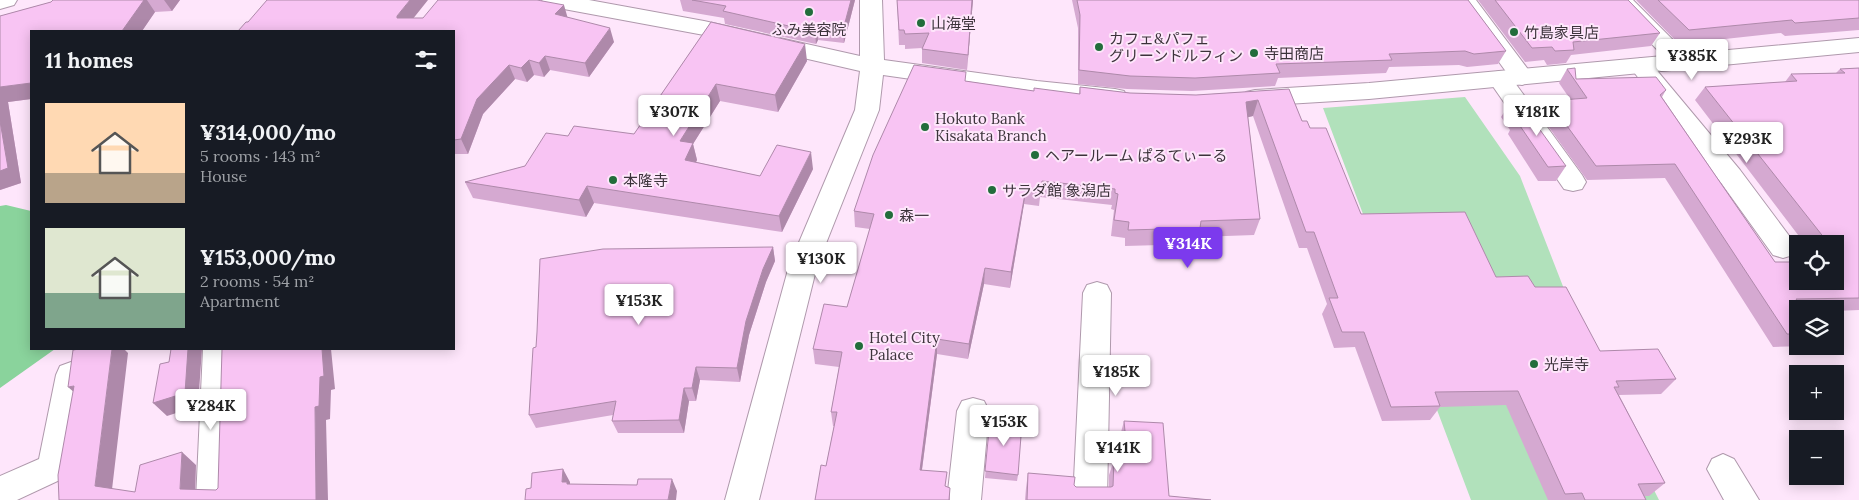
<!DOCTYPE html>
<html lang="en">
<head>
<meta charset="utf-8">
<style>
  :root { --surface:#171b24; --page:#20242c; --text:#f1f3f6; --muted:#9ea1a6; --accent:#7c3aed }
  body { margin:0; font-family:Lora,"Noto Sans JP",serif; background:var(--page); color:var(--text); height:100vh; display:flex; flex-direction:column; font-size:19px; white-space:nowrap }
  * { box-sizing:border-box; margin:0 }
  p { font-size:16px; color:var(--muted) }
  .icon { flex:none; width:28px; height:28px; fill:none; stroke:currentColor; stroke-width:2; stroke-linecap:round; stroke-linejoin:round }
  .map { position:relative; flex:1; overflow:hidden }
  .side { position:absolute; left:30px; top:30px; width:425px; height:320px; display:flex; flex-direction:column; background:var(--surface); border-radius:0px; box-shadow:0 2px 12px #0003 }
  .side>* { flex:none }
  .buttons { position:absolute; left:1789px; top:235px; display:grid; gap:10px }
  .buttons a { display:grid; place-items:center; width:55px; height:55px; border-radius:0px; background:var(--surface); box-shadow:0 2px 12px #0003; font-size:25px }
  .price { position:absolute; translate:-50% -42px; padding:0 11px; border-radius:5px; background:#fff; color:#222; font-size:16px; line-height:32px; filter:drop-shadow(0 1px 2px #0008) }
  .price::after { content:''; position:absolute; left:50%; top:30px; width:15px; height:11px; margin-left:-8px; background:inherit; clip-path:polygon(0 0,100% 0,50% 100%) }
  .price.on { background:var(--accent); color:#fff }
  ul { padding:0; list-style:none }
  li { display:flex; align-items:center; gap:15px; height:125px; padding:0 15px }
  li span { display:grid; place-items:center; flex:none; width:140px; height:100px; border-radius:0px; color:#555 }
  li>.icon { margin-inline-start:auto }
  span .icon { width:60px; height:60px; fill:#fffc; stroke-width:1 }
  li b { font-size:21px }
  h2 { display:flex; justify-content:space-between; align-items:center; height:60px; padding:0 15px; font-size:21px }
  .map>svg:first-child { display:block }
</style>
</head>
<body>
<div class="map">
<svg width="1859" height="500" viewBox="0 0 1859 500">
  <rect width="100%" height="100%" fill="#fee6fb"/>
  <!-- green -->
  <path fill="#b1e1bb" d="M1465 97 1520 176 1603 389 1659 500H1471L1323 108Z"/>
  <!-- forest -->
  <path fill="#8ad39c" d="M6 205 31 211V349H55L0 388V206Z"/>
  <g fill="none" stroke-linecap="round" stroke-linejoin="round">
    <!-- street casing -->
    <g stroke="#af99ac" stroke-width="2">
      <path id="street" d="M1454 0H1476L1530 72 1534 77 1530 82 1522 85 1515 83 1582 175 1586 182 1582 189 1573 191 1564 189 1492 85 1488 79 1492 73 1500 71 1507 73Z
        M1609 0H1633L1690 57 1694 62 1690 67 1682 70 1674 67Z
        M1641 58 1649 61 1740 170 1793 241 1797 248 1793 255 1783 258 1773 255 1722 184 1633 71 1629 66 1633 61Z
        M1097 282 1107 285 1111 293 1107 500H1073L1083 293 1087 285Z
        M203 349H233L230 500H196Z
        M71 362 82 366 86 375 69 468 64 478 17 500H0V476L39 459 56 375 60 366Z
        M973 398 984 401 989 411 981 500H947L957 411 962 401Z
        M1723 454 1734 459 1759 500H1724L1707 469 1712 459Z"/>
    </g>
    <!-- secondary casing -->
    <g stroke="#af99ac" stroke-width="2">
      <path id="secondary" d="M0 0H17L14 5 0 9Z
        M542 0H589L704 21 860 56V0H882L884 60 1037 81 1115 89 1124 91 1127 97 1124 103 1115 105 1037 97 883 75 879 110 817 266 759 500H725L789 266 855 110 860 71 704 35 553 7 545 5Z
        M1859 38V52L1369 99 1255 106 1246 104 1243 98 1246 92 1255 90 1369 83Z"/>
    </g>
    <!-- street -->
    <use href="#street" fill="#fff" fill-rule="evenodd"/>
    <!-- secondary -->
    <use href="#secondary" fill="#fff" fill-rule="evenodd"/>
  </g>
  <!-- wall -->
  <path fill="#d5a9d1" d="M53 0H180L172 11 155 12 142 31H31V99L8 102 21 183 0 190V16L51 2Z
    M680 0H855L844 43 818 40 816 44 725 24 724 18 683 11Z
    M897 0H973L967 70 922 63V48L905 49V45H899Z
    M1072 0H1468L1506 51 1498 64 1467 67 1459 65 1389 67 1386 73 1278 78 1275 86 1192 91 1127 89 1078 84V28Z
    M1478 0H1628L1660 33 1651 46 1571 55 1566 63 1547 65 1544 60 1525 62Z
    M1636 0H1859V30L1785 36 1781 33 1679 44Z
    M568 17 614 42 589 77 550 70 544 77 534 75 527 82 515 79 483 114 468 154H454V31L413 18Z
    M711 22 807 61 778 112 720 101 693 144 697 160 696 162 760 176 813 169 782 232 594 203 586 217 473 198 465 182 525 166 568 136 634 134Z
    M1859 68V310L1835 311V309H1798V346H1806L1773 347 1665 178 1587 180 1540 115 1549 101 1570 99 1559 83 1567 69 1576 79 1666 90 1662 97 1775 262 1835 281V244H1805L1695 100 1705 87 1785 82 1791 74 1836 73 1840 69Z
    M966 81 1034 91 1079 94 1080 87 1130 93 1196 95 1289 89 1302 121 1310 128 1361 214 1496 277 1535 287 1600 351 1676 379 1661 394 1619 395 1665 483 1649 496H1645L1646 500H1548L1506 405 1440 407 1430 420 1382 421 1355 347 1334 348 1322 314 1327 304 1307 248H1299L1253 116 1248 117 1260 219 1254 235 1198 237 1196 244 1125 246V238L1111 236 1114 210 1111 209 1112 205 1040 197 1039 206 1024 204 1010 288 984 284 968 359 937 354 922 470 947 487 950 488V500H815L826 466 834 426H833L831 412 839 367 815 364 813 349 847 307 870 229 855 227 854 211Z
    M1510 103 1566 166 1556 181H1538L1508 134 1510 130 1501 117Z
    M773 247 775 261 766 282 749 335 740 382 700 380 696 401H689L684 433H618L612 421 613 415 536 428 529 415 536 347Z
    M990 420 1018 475 1017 481 985 478Z
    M1124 421 1169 496 1211 500H1025L1026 488 1028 473 1074 485 1076 487H1109V475L1114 460 1122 461 1120 436Z"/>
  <!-- shaded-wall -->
  <path fill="#ae89aa" d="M144 0H147L155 12 142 31H122Z
    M164 0H180L172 11Z
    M410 0H428L404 30 397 18V16Z
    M851 0H855L844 43 843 30Z
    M972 0H973L967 70 968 55Z
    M564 5 568 19 555 14Z
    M610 28 614 42 589 77 585 63Z
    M817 28 818 40 816 44 815 32Z
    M805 44 807 61 778 112 775 95Z
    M545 56 550 70 544 77 539 63Z
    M529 60 534 75 527 82 521 68Z
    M509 65 515 79 483 114 468 154 461 139 477 99Z
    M31 83V99L8 102 21 183 0 190V87Z
    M716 84 720 101 693 144 697 160 689 176 680 141Z
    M1258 100 1253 116 1241 119 1246 102Z
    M811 152 813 169 782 232 779 216Z
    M587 186 594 203 586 217 579 200Z
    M1026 188 1024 204 1010 288 1011 272Z
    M773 247 775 261 766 282 749 335 740 382 737 368 746 321 763 269Z
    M985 268 984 284 968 359 969 344Z
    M937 339V354L920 484V470Z
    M112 349H124L128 353 111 498 95 486Z
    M188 349H202L198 406 167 416 153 403Z
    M322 349H331L335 389 331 390 330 419 326 420 328 500H316L315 407Z
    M696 367 700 380 696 401 692 388Z
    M74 386 83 400 68 387Z
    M684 388 689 401 684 433 679 420Z
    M182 452 196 465 195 500 180 489Z
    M563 469 570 482V486L562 482Z
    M672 479 677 491 676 500H668Z"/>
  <!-- building -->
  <path fill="#f8c4f3" stroke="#ae89aa" d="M53 0H144L122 31H31V83L0 87V16L51 2Z
    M267 0H410L397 16V18H423L438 0H537L564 5 555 14 610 28 585 63 545 56 539 63 529 60 521 68 509 65 477 99 461 139 454 140V31H238L246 22H248Z
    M692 0H851L843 30 817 28 815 32 723 11 726 6Z
    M897 0H972L968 55 922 49 929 33 905 34 904 30H899Z
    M1077 0H1468L1506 51 1474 54 1465 51 1389 54 1392 60 1276 64 1280 73 1195 78 1130 76 1079 70 1080 15Z
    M1495 0H1628L1660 33 1573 42 1574 50 1555 51 1552 47 1532 48Z
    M1658 0H1859V18L1795 23 1792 20 1689 30Z
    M711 22 805 44 775 95 716 84 680 141 693 143 685 160 760 176 777 145 811 152 779 216 587 186 579 200 465 182 525 166 546 133 568 136 574 126 634 134Z
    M914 65 966 72 965 81 1034 91V88L1080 94V87L1130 93 1196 95 1289 89 1302 121H1307L1310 128H1326L1361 214 1465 212 1496 277 1528 276 1535 287H1566L1600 351 1658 349 1676 379 1616 381 1619 387H1614L1665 483 1638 484 1646 500H1585L1582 493 1565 494 1518 391 1435 392 1440 406 1391 407 1364 332H1342L1329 298H1338L1314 232H1306L1258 100 1246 102 1260 219 1201 221 1200 228 1128 230 1129 222 1114 220 1118 194 1115 193V189L1042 181 1041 190 1026 188 1011 272 985 268 969 344 937 339 920 470 947 472 945 486 950 488 949 500H815L821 465 826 466 837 412H831L842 352 813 349 824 304 847 307 874 214 854 211 873 155Z
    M1575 68 1576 79 1656 77 1666 90 1660 95 1775 262H1798V281H1835V261H1842L1835 252V244H1829L1705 87 1797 81 1791 74 1845 73 1840 69 1859 68V298L1796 299 1803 309H1798V334H1787L1675 164 1596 166 1549 101 1587 98 1567 69Z
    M1520 102 1566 166 1548 167 1516 120H1521L1510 103Z
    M0 121 8 168 0 171Z
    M773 247 763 269 746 321 737 368 696 367 692 388H684L679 420 612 421 616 401 529 415 533 348 536 347 537 332 540 259 603 249Z
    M79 349H112L95 486 135 492 140 465 182 452 180 489 216 490 218 488 222 349H322L324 376 320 377 319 406 315 407 316 500H59L58 475 74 386 68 387 73 350Z
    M171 349H188L185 393 153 403 160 364 169 362Z
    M990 420 1022 423 1018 475 985 471Z
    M1124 421 1163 423 1169 496 1211 500H1027L1028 473 1075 477 1074 485 1076 487H1111L1113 486 1114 460 1128 462Z
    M563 469 562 482H567V484L637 485 638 479H672L668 500H525L526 489 531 488 532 473Z"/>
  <!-- markers -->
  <g fill="#226d3b" stroke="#fee6fb" stroke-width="2">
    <circle cx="809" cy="12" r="5"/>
    <circle cx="921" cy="23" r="5"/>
    <circle cx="1514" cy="32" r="5"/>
    <circle cx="1099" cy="47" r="5"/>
    <circle cx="1254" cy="53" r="5"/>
    <circle cx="925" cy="127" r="5"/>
    <circle cx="1035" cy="155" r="5"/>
    <circle cx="613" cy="180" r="5"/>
    <circle cx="992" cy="190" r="5"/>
    <circle cx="889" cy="215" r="5"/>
    <circle cx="859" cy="346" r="5"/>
    <circle cx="1534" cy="364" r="5"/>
  </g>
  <g text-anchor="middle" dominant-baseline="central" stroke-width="4" stroke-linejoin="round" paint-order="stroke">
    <!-- poi labels -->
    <g font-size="15" fill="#3c333b" stroke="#fee6fb" text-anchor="start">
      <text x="931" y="23">山海堂</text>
      <text x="809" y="29" text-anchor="middle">ふみ美容院</text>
      <text x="1524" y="32">竹島家具店</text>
      <text x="1109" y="38">カフェ&amp;パフェ<tspan x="1109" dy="17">グリーンドルフィン</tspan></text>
      <text x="1264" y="53">寺田商店</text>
      <text x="935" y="118">Hokuto Bank<tspan x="935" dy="17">Kisakata Branch</tspan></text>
      <text x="1045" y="155">ヘアールーム ぱるてぃーる</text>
      <text x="623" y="180">本隆寺</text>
      <text x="1002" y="190">サラダ館 象潟店</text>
      <text x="899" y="215">森一</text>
      <text x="869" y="337">Hotel City<tspan x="869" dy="17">Palace</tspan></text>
      <text x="1544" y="364">光岸寺</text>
    </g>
  </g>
</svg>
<div class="buttons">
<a><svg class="icon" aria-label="locate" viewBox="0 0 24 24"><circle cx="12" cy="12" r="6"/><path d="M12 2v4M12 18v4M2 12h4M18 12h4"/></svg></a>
<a><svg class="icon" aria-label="layers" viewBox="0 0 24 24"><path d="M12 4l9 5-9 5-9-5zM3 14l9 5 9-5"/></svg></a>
<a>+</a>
<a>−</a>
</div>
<b class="price" style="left:1692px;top:81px">¥385K</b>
<b class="price" style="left:674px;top:137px">¥307K</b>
<b class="price" style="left:1537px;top:137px">¥181K</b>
<b class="price" style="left:1747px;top:164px">¥293K</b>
<b class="price on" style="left:1188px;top:269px">¥314K</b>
<b class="price" style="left:821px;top:284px">¥130K</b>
<b class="price" style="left:639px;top:326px">¥153K</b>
<b class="price" style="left:1116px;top:397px">¥185K</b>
<b class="price" style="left:211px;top:431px">¥284K</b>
<b class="price" style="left:1004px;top:447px">¥153K</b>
<b class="price" style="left:1118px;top:473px">¥141K</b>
<section class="side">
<h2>11 homes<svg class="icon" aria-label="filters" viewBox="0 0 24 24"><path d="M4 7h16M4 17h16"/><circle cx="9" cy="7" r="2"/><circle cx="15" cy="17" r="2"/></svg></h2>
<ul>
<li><span style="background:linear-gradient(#ffd9b3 70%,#b9a48a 0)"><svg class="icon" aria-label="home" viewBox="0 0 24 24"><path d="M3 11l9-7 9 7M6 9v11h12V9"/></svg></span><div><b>¥314,000/mo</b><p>5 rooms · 143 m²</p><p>House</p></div></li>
<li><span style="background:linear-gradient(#dfe7d0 65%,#7fa58c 0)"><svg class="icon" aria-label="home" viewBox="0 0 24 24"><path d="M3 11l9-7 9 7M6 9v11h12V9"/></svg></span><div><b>¥153,000/mo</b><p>2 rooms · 54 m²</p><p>Apartment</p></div></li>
</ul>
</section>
</div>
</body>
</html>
